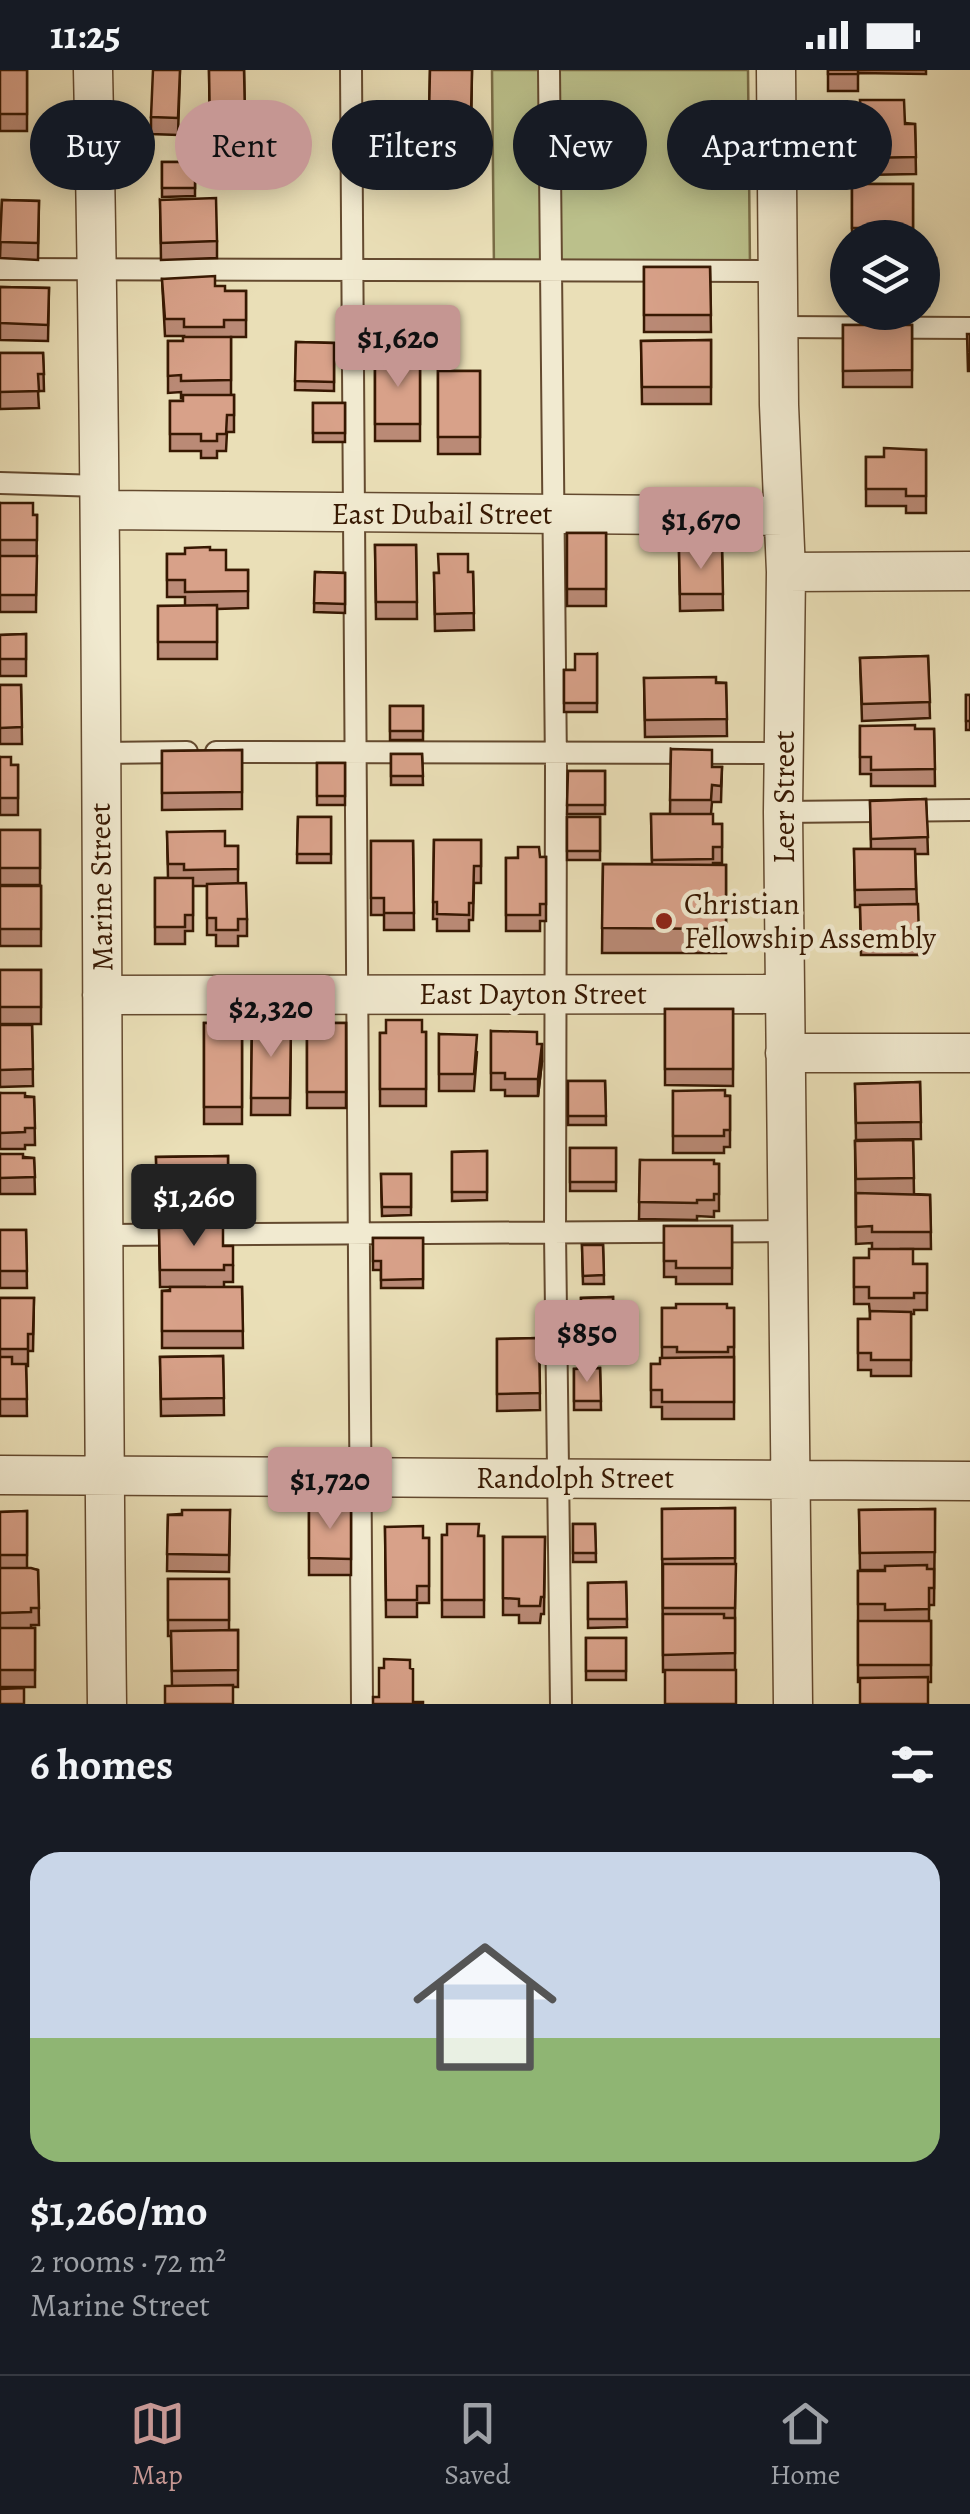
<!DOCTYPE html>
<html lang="en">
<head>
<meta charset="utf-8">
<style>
  :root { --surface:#171b24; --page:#20242c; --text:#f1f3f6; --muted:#9ea1a6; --line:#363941; --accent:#c59692 }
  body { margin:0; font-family:Alegreya,serif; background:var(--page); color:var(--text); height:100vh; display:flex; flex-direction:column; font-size:38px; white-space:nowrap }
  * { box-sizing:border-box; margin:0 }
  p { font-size:32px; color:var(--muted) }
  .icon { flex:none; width:55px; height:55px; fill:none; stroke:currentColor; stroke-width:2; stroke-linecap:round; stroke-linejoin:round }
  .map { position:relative; height:1634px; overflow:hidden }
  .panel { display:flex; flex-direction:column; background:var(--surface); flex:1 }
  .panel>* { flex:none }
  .banner { position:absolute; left:30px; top:30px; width:910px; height:90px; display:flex; gap:20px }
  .fabs { position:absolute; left:830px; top:150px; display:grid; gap:20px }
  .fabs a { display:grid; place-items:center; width:110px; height:110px; border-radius:50%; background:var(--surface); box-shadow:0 5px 25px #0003; font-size:50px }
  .price { position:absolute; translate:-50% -85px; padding:0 22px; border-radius:10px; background:var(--accent); color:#111; font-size:32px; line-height:65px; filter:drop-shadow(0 2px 5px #0008) }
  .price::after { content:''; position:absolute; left:50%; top:60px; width:30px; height:22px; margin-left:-15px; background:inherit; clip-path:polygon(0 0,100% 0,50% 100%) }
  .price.active { background:#222; color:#fff }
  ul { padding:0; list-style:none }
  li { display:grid; align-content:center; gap:20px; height:530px; padding:0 30px }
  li+li { border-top:2px solid var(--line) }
  li span { display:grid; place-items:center; height:310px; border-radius:30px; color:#555 }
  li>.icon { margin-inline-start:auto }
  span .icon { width:180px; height:180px; fill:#fffc; stroke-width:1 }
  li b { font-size:42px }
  h2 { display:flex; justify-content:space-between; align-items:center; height:120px; padding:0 30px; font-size:42px }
  .tag { padding:0 35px; border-radius:45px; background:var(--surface); box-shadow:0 5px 25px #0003; font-size:35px; line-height:90px }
  .tag.active { background:var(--accent); color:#111 }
  .status { display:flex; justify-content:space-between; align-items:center; height:70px; padding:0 50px; background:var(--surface); direction:ltr }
  .status svg { height:28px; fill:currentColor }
  .tabs { display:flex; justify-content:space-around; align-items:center; height:140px; border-top:2px solid var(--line); background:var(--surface); font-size:28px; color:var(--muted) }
  .tabs a { display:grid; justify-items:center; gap:5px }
  .tabs .active { color:var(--accent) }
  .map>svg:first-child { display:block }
</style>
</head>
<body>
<div class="status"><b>11:25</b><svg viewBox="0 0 49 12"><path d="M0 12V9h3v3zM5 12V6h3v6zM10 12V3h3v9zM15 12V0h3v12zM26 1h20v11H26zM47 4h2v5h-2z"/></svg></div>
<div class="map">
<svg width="970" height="1634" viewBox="0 0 970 1634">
  <rect width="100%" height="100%" fill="#eadfb7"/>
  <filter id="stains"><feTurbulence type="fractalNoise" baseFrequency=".002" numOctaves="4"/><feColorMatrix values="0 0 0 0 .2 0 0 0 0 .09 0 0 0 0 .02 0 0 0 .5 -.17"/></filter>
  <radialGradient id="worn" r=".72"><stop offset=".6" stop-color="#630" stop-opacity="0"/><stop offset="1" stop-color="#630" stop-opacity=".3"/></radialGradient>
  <!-- green -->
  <path fill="#bbc08b" stroke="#796c46" stroke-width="2.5" d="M492 0H748L750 197 494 200Z"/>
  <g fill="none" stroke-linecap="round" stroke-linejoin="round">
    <!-- lane casing -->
    <g stroke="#644a2f" stroke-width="24">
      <path id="lane" d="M351 0 362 1634
        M549 0 556 697 555 1163 561 1634
        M0 199 779 201
        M779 257 970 258
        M0 413 101 416
        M216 682 784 683
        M99 683 187 682
        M783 742 970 740
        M104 1165 786 1161"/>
    </g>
    <!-- street casing -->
    <g stroke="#644a2f" stroke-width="41">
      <path id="street" d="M93 0C105 545 100 1089 107 1634
        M776 0 779 335 786 502 783 742 793 1634
        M101 440 783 446
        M786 502 970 501
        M102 925 785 924
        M785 983H970
        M0 1405 970 1411"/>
    </g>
    <!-- lane -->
    <use href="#lane" stroke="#f1ead0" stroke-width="20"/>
    <!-- street -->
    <use href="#street" stroke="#f1ead0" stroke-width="38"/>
  </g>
  <!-- wall -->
  <path fill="#ba8a76" stroke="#371802" stroke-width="2.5" d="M0 0H27V61H0Z
    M180 0 178 65 151 64V47Z
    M209 0H244L245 63H229V75H210Z
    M430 0H472L471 62 429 61Z
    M828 0H926V4L858 3V21H828Z
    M845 46 915 54 916 104 862 105V90L845 91Z
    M162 92H195V126L162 127Z
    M852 114H913V168H852Z
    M2 130 39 131 38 190 0 188Z
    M160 130 217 171V188L161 190Z
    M922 177 930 188H936V218H929V236H922Z
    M644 197H710L711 262H644Z
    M162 209 215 216 225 221H246V267H231V325H234V362H227L226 381H217V388H201V381H170V331H183V328H181V322L168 323V271H183L184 266H165Z
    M0 217 49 218 48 271 0 270Z
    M843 255H912V317H843Z
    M711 270V334H642L641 271Z
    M296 272 334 273V321L295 320Z
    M0 283H43L44 321H38L39 338 0 339Z
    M375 286H420V371H375Z
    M438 301H480V384H438Z
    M313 333H345V372H313Z
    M926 380V443H906V436H866V387H884Z
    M0 433 33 445H37L36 542H0Z
    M567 463H606V536H567Z
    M375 475H416L417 549H376Z
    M722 479 723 540 680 541 679 480Z
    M210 480 226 500H248V538L217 539V589H158V536H185V527H167V484H185Z
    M315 502 345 503V543L314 542Z
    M473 502 474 560 435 561 434 503Z
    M26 564V606H0V565Z
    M597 584V642H564V600H575Z
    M928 586 930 648 862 651 860 588Z
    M644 608 726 613 727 666 645 667Z
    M0 615H21L22 674H0Z
    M966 625H970V660H966Z
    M390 636H423V670H390Z
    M860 656 915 659H934L935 716H871V704H860Z
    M671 679 712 697H722L721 732H712L711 744 713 754H722V793H713V795H726V883H602L603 794H652L651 744H670Z
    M242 680V739L162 740V681Z
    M391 684H422L423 715H391Z
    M0 687 11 695H18V745H0Z
    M317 693H345V735H317Z
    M568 701H605V744H567Z
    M926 729 928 784H915L919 885H861L860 837H855L854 779H871L870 731Z
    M298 747H331V793H297Z
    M567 747H600V790H567Z
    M0 760H40V815H0Z
    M167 762 225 776H238V813L247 849V866H238V876H216V865H207V816H193V861H185V874H155V808H168Z
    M434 770H481V813H474L473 850H469V861H437V849H433Z
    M371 771H413L414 860H384V845H371Z
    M546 787V851H540V861H506V788Z
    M0 816H41V876H0Z
    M0 900H41V954H0Z
    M665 939H733V1016L665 1015Z
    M252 952H291L290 1045H251Z
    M204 953H242V1054H204Z
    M307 953H346V1038H307Z
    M0 955H32L33 1016 0 1017Z
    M491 961 537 974 542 991 538 1026H505V1020H491Z
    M426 962V1036H380V963Z
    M439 964 477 982 474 1021H439Z
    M568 1011H605L606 1055H568Z
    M920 1012 921 1069 856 1070 855 1014Z
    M673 1021 730 1026V1077H724V1083H673Z
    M0 1023 34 1027 35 1075H25V1079H0Z
    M913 1070 914 1124 930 1125 931 1179H902L913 1194H927V1240H914V1244H911V1306H871V1300H858V1249H870V1244L869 1234H854V1188H869L872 1179V1173L856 1174 855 1071Z
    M570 1078H616V1121H570Z
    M487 1081V1130L452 1131V1082Z
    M0 1084 34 1088 35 1124H0Z
    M228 1086V1141L157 1142 156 1087Z
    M640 1090 719 1094V1141H714V1147L697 1146V1150L639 1149Z
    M381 1104H411V1145L382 1146Z
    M664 1156H732V1214H676V1207H664Z
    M159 1158 223 1176 233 1195V1212H224V1217H242L243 1278H162V1221L206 1217H160Z
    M0 1160H26L27 1218H0Z
    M373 1168H423V1218H381V1200H373Z
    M582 1175H603L604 1214H583Z
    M613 1227V1282L582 1283 581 1228Z
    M0 1228H34L33 1281H28V1296H26L27 1346H0Z
    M662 1238H734V1349H662V1337H651V1294H660L662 1288Z
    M539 1268 540 1340 497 1341V1269Z
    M223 1286 224 1345 161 1346 160 1287Z
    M600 1298 601 1340H574V1299Z
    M309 1436 351 1437V1505H309Z
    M735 1438V1600L663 1602 662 1439Z
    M935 1439 934 1535H929V1551H931V1612H858V1501H885V1500H860L859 1440Z
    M230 1440 229 1502 167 1501 168 1445Z
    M27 1441V1498L38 1500 39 1555H31V1558H35V1617H0V1442Z
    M573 1454H595L596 1492H573Z
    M385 1457 423 1468H429V1533H417V1547H386Z
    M442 1465 484 1466V1547H442Z
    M503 1467H545L544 1544H541L540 1553H519V1545H503Z
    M168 1509H229V1560H238V1617L172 1616 171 1566H168Z
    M626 1512 627 1557 588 1558V1513Z
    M586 1568H626V1610H586Z"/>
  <!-- shaded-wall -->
  <path fill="#977160" stroke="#371802" stroke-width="2.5" d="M542 974V991L538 1026V1009Z"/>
  <!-- building -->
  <path fill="#d8a189" stroke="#371802" stroke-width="2.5" d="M0 0H27V44H0Z
    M153 0H180L178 48 151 47Z
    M209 0H244L245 46H229V58H210Z
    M430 0H472L471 45 429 44Z
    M828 0H858V4H828Z
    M860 30H904L905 54H915L916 87 862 88V73L845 74V46H861Z
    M162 92H195V118H162Z
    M852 114H913V158H852Z
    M216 128 217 171 161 173 160 130Z
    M2 130 39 131 38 173 0 172Z
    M922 177H930V188H936V201H929V219H922Z
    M644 197H710L711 245H644Z
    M215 206V216H225V221H246V250H224V257H184V249H165L162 209Z
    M0 217 49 218 48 255 0 253Z
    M843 255H912V300L843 301Z
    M967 264H970V301H968Z
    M183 267H231V310L181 311V305L168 306V271H183Z
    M711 270V317H642L641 271Z
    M296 272 334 273V312L295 311Z
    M0 283H43L44 304H38L39 321 0 322Z
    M375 286H420V354H375Z
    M438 301H480V367H438Z
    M183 325H234V345H227L226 364H217V371H201V364H170V331H183Z
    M313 333H345V363H313Z
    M884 378 926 380V426H906V419H866V387H884Z
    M0 433H33V445H37V470H0Z
    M567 463H606V519H567Z
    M375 475H416L417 532H376Z
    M210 477V480H226V500H248V521L185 522V510H167V484H185V478Z
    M722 479 723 524H680L679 480Z
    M438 484H468V502H473L474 543 435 544 434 503H439Z
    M0 486H37L36 525H0Z
    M315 502 345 503V534L314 533Z
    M217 535V572H158V536Z
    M26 564V589H0V565Z
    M575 584H597V633H564V600H575Z
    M928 586 930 632 862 634 860 588Z
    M716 607V613H726L727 649 645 650 644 608Z
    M0 615H21L22 657 0 658Z
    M966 625H970V651H966Z
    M390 636H423V661H390Z
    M915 655V659H934L935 699 871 700V687H860V656Z
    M671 679 712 680V697H722L721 716 712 715 711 730H670Z
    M242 680V722L162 723V681Z
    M391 684H422L423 706H391Z
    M0 687H11V695H18V728H0Z
    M317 693H345V726H317Z
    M568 701H605V735H567Z
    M926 729 928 767 871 769 870 731Z
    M651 744H713V754H722V777H713V789L652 790Z
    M298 747H331V784H297Z
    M567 747H600V781H567Z
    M0 760H40V798H0Z
    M225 761V776H238V799L184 800V794H168L167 762Z
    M434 770H481V796H474L473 833H469V845L437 844V832H433Z
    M371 771H413L414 843H384V828H371Z
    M518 777H539L540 787H546V834H540V845H506V788H518Z
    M854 779H915L916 819 855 820Z
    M603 794 726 795V859L602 858Z
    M155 808H193V845H185V857H155Z
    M246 813 247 849H238V860H216V848H207V814Z
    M0 816H41V859H0Z
    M918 834 919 868 861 869 860 835Z
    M0 900H41V937H0Z
    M665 939H733V999H665Z
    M386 950H422V962H426V1019H380V963H386Z
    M252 952H291L290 1028H251Z
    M204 953H242V1037H204Z
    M307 953H346V1022H307Z
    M0 955H32L33 999 0 1000Z
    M491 961 537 962V974H542L538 1009H505V1003H491Z
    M439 964 477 965 474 1004H439Z
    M568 1011H605L606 1046H568Z
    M920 1012 921 1052 856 1053 855 1014Z
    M725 1020V1026H730V1060H724V1066H673V1021Z
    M0 1023H25V1027H34L35 1058H25V1062L0 1063Z
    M913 1070 914 1108 856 1109 855 1071Z
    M570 1078H616V1112H570Z
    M487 1081V1122H452V1082Z
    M0 1084H23V1088H34L35 1107 0 1108Z
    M228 1086V1124L157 1125 156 1087Z
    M640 1090H714V1094H719V1124H714V1130H697V1133L639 1132Z
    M381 1104H411V1137H382Z
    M856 1123 930 1125 931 1162H872V1156L856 1157Z
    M664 1156H732V1198H676V1191H664Z
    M223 1157V1176H233V1195H224V1200H160L159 1158Z
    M0 1160H26L27 1201H0Z
    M373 1168H423V1209L381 1210V1191H373Z
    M582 1175H603L604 1205 583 1206Z
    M869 1179H913V1194H927V1223H914V1228H869V1217H854V1188H869Z
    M170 1217H242L243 1261H162V1221H170Z
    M613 1227V1274H582L581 1228Z
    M0 1228H34L33 1264H28V1279H0Z
    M676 1234H727V1238H734V1277H728V1282H677V1277H662V1238H676Z
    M870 1241 911 1242V1290H871V1283H858V1249H870Z
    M539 1268 540 1323 497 1324V1269Z
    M223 1286 224 1328 161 1329 160 1287Z
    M0 1287H12V1294H26L27 1329H0Z
    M734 1287V1332H662V1320H651V1294H660V1288Z
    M600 1298 601 1331H574V1299Z
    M309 1436 351 1437V1489L309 1488Z
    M735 1438V1488L662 1489V1439Z
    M935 1439V1482L860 1483 859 1440Z
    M182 1440H230L229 1485 167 1484 168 1445H182Z
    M27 1441V1485H0V1442Z
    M447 1454H479L478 1466H484V1530H442V1465H447Z
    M573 1454H595L596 1483H573Z
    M423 1456V1468H429V1516H417V1530H386L385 1457Z
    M503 1467H545L544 1527H541L540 1536H519V1529L503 1528Z
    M663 1494H736L735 1538H663Z
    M927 1495V1499H934V1518H929V1539L885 1540V1534H858V1501H885V1496Z
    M0 1498H31L38 1500 39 1538H31V1542L0 1543Z
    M168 1509H229V1550H168Z
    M626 1512 627 1549H588V1513Z
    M663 1544H724V1548H735V1583L663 1585Z
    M858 1551H931V1595H858Z
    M0 1558H35V1600H0Z
    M238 1560V1600L172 1601 171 1561Z
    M586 1568H626V1601H586Z
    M384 1589 410 1590V1598L413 1599V1632H423V1634H373V1627H379V1598H384Z
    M665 1600H736V1634H665Z
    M928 1607V1634H860V1608Z
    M233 1615V1634H165V1616Z
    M24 1618V1634H0V1619Z"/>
  <!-- markers -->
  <circle fill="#8f2418" stroke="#f1ead0" stroke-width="4" cx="664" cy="851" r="10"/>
  <g text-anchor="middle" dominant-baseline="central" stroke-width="9" stroke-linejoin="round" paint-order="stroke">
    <!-- street labels -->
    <g font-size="30" fill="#371802" stroke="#f1ead0">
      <text x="442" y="444">East Dubail Street</text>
      <text transform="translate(784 727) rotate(-90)">Leer Street</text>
      <text transform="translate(101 817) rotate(-91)">Marine Street</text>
      <text x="533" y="924">East Dayton Street</text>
      <text x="575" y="1408">Randolph Street</text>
    </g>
    <!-- poi labels -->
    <g font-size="30" fill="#371802" stroke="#f1ead0" text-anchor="start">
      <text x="684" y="834">Christian<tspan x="684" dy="34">Fellowship Assembly</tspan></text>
    </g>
  </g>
  <rect width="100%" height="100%" filter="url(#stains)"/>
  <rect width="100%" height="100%" fill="url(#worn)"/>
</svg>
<div class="fabs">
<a><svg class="icon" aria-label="layers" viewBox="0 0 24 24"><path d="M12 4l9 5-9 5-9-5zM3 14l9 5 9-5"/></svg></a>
</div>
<b class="price" style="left:398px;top:320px">$1,620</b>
<b class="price" style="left:701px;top:502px">$1,670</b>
<b class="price" style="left:271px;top:990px">$2,320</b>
<b class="price active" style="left:194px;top:1179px">$1,260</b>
<b class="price" style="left:587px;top:1315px">$850</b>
<b class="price" style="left:330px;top:1462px">$1,720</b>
<div class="banner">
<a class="tag">Buy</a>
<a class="tag active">Rent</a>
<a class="tag">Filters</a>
<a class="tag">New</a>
<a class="tag">Apartment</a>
</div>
</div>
<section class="panel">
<h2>6 homes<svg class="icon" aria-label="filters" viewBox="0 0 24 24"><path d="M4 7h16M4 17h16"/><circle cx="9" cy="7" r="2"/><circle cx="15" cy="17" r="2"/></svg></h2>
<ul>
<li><span style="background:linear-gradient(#c9d6e8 60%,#8fb573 0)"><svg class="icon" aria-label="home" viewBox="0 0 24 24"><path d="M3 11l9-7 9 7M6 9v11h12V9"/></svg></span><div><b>$1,260/mo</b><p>2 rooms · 72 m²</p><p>Marine Street</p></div></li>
</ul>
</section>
<nav class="tabs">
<a class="active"><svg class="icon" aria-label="map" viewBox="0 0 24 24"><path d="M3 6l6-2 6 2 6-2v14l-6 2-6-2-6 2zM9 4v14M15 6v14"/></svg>Map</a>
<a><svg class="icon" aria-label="saved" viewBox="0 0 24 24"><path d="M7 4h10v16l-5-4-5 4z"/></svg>Saved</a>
<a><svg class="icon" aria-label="home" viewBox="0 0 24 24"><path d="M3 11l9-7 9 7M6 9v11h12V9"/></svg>Home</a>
</nav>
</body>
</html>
